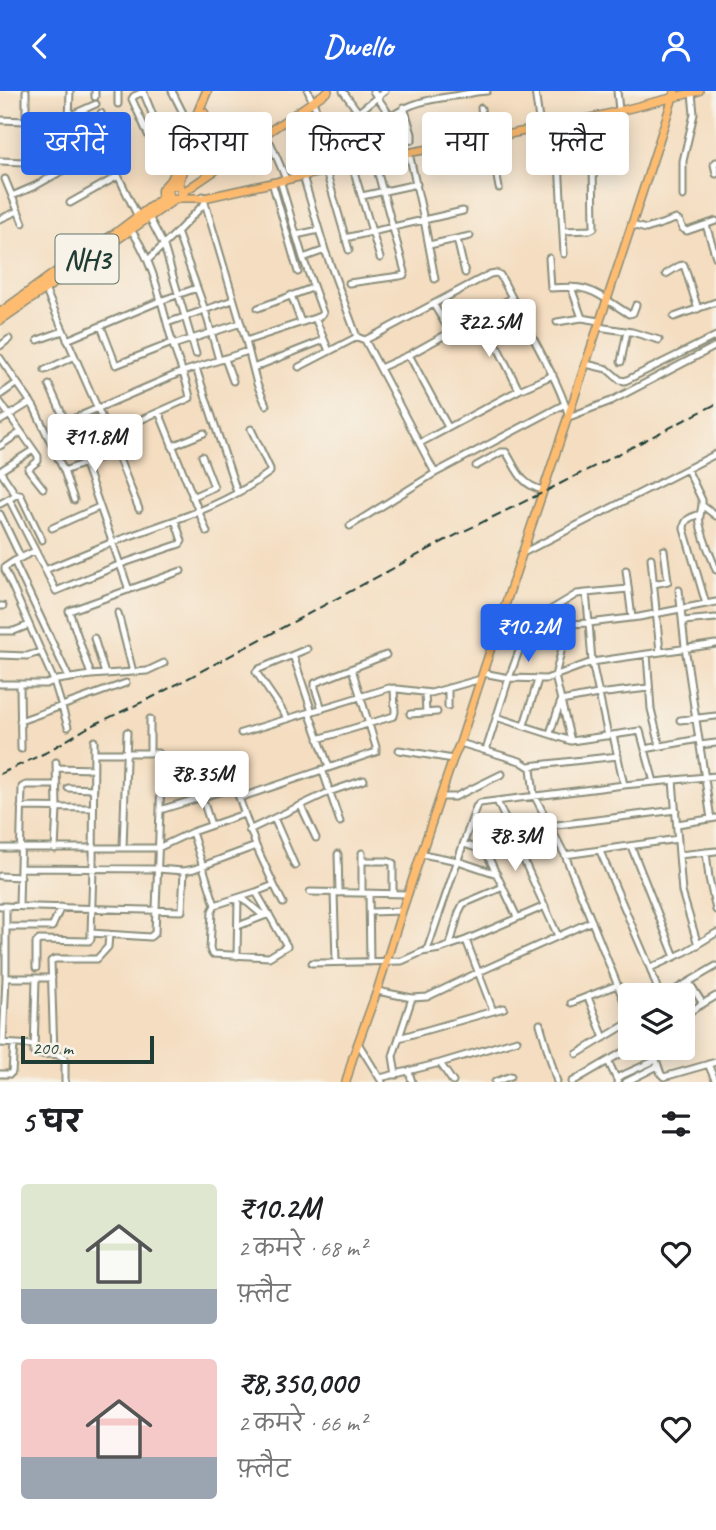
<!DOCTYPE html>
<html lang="hi">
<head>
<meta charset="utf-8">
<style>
  :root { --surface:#fff; --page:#f6f6f6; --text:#202124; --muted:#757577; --accent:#2563eb }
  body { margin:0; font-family:Caveat,"Playpen Sans Deva",sans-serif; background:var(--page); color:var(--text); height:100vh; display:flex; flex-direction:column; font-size:26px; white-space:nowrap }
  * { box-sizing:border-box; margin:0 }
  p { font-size:23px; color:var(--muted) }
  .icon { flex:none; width:38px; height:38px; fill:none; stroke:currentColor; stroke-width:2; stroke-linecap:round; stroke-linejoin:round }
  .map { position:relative; height:991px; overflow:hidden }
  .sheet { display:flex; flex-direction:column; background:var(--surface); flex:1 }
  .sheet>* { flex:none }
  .banner { position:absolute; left:21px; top:21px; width:676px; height:63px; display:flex; gap:14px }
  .fabs { position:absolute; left:618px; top:892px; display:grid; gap:14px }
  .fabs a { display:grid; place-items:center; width:77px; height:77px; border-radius:7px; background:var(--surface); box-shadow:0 4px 18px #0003; font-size:35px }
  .scale { position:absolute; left:21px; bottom:18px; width:133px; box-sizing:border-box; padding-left:7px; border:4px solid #1f3d34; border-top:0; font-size:19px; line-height:24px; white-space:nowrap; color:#1f3d34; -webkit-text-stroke:5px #f7f3e8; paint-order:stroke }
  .price { position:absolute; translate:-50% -60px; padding:0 16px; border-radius:7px; background:#fff; color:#222; font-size:23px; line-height:46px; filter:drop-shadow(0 2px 4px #0008) }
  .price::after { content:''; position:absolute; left:50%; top:42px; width:21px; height:16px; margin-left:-10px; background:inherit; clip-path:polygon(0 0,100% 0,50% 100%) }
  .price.active { background:var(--accent); color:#fff }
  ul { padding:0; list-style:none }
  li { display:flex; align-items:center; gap:21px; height:175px; padding:0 21px }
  li span { display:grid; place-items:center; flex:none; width:196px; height:140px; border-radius:7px; color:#555 }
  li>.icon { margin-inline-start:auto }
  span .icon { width:84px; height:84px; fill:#fffc; stroke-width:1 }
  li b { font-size:30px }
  h2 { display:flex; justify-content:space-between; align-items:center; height:84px; padding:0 21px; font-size:30px }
  .chip { padding:0 24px; border-radius:7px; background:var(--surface); box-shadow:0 4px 18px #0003; font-size:24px; line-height:63px }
  .chip.active { background:var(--accent); color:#fff }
  header { display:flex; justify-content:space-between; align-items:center; height:91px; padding:0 21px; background:var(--accent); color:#fff; font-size:32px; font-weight:800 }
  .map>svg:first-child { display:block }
</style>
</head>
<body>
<header><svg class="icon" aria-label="back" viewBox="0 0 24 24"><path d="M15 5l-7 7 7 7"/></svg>Dwello<svg class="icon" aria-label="person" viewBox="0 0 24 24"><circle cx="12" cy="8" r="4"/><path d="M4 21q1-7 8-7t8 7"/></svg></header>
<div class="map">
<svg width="716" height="991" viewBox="0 0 716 991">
  <rect width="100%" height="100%" fill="#f7f3e8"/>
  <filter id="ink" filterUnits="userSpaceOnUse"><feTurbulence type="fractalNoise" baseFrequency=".0143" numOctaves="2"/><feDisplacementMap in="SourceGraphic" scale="14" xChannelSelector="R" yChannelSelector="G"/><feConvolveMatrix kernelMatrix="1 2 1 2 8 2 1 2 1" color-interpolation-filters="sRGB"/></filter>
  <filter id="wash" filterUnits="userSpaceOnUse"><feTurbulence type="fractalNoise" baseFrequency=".00686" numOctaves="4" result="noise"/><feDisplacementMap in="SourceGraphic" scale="28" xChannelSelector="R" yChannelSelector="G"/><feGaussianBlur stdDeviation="1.57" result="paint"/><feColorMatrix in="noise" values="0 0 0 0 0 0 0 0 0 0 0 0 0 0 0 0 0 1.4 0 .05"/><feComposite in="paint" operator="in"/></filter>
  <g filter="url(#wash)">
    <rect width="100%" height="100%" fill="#f4ddc0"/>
  </g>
  <g filter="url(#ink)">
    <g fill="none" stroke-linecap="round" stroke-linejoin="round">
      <!-- minor casing -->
      <g stroke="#8a8d7a" stroke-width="9">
        <path id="minor" d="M26 0V30L69 29 70 49 105 39 111 70 138 126
          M143 0 160 42 180 67
          M172 0 191 38
          M308 0 320 27 337 77
          M343 0 371 39 391 26 373 0
          M535 0 540 36
          M617 0 619 19
          M143 1 134 5 132 8 150 48
          M476 1 487 0
          M95 6V0
          M118 13V0
          M481 17 485 48
          M101 22 105 39
          M69 25 96 13
          M334 25 350 54 371 39
          M290 26 312 83
          M0 29 26 30
          M69 29 70 0
          M557 33 564 163
          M340 36 385 0
          M490 47 499 97
          M70 49 73 64 77 71
          M463 51 470 81
          M271 53 286 88
          M409 62 424 129 435 188
          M402 63 391 26C416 6 446 8 476 1V0
          M0 70 24 71
          M716 71 714 73 716 83
          M350 74 347 60 412 49V43L404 16
          M352 74 380 167
          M326 80 349 159
          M303 85 325 159 357 246
          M5 88 23 132
          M272 91 298 181
          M12 105 35 95 108 54
          M203 105 246 250 257 293 266 314
          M362 105 417 93
          M683 105V70L694 23 692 2
          M70 112 118 85
          M149 126 164 155 196 263
          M0 128 18 120
          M632 134 646 138 676 128 680 131 683 138 687 140 716 130
          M706 134 716 166
          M563 140 590 139 594 137 593 71 597 51 595 26
          M177 141 205 219 219 269
          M296 144 319 139
          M345 147 463 120
          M457 148 465 182
          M429 154 470 145
          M303 167 325 159
          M549 167 551 197C561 197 570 195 580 197 599 200 613 214 629 223L633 222 636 214
          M148 169 177 141 205 112
          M666 183 679 175 684 174 698 218
          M349 192 400 185 404 184 405 181 374 68
          M571 196 582 227
          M45 198 109 343 139 418
          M291 204 301 231
          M434 214 450 241
          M258 217 312 197
          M482 225 519 299
          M674 226 716 211
          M315 227 329 260
          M557 231 582 227 599 230
          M167 232 233 209
          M101 235 116 274 172 252
          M598 236 632 241 659 249
          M38 249 63 240
          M67 249 160 210 197 197
          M365 249 435 382 565 313
          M246 250 315 227 320 225 323 222 303 167 280 89
          M173 254 241 232
          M0 255 9 248
          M409 264 448 336
          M0 267 34 316 64 380 74 409
          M225 268 233 290
          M621 271 627 240
          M586 273 607 278 620 289 625 290 716 245
          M299 276 357 246 365 249 379 242 490 183 496 182 500 184C513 208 525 232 538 256 550 279 562 301 569 326L611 310 716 255
          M196 277 237 401
          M253 277 324 249
          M380 277 409 264 512 207
          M45 279 73 266
          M49 294 85 373 129 499
          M0 304 17 292
          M0 311 38 365V370L28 378 43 397
          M159 321 207 441
          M0 330 31 311
          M66 331 182 281 248 260
          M109 343 190 307C187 288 177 269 172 250 161 213 154 171 131 139
          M420 352 519 299 553 284
          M0 355 21 341
          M172 355 204 342
          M476 375 501 361H506C517 378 520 394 543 399
          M687 378 702 409C703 418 698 425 700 433 703 449 711 464 716 479
          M0 380 33 359
          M0 380 16 404
          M64 380 116 360
          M192 406 214 396 202 365
          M9 408 56 500 121 473 180 453 182 450 175 429 113 451 45 479
          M0 413 16 404 20 403 42 449
          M703 415 716 425
          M0 423 21 467
          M700 423C691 426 684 428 684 438L706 513
          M175 429C208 418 242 402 270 381V378L251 338
          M350 435 435 382
          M52 437 99 416
          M35 460 14 470 69 587
          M521 463 716 363
          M651 467 660 561
          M14 470 5 476V479L54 590 68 636
          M626 479 632 527
          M654 493 668 490 664 459
          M679 499 685 556 711 728
          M586 502 589 532 550 534 547 525V521L577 503 586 502 628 498
          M0 515H3
          M118 522 133 581
          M683 530 716 527
          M565 534V545L555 585 571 650 640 640 654 691
          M0 540H14L29 534
          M94 547 105 583
          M647 563 651 618 660 655
          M0 564 27 565 40 561
          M293 564 312 621
          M483 582 509 587 546 588 592 571 716 553
          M91 584 69 520 181 480
          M0 593H46L57 589 91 584 147 580 164 572
          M20 593 21 658
          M425 602 426 622
          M448 615V597
          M322 618 315 597V592L386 564
          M309 621 329 676
          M410 623 437 621
          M496 626 571 650
          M288 628 256 581 259 578 307 558
          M680 629 716 625
          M20 630 126 592
          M524 634 538 589
          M241 642 389 597 431 602 481 588
          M550 642 561 610 598 603 648 597
          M613 644 624 694
          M608 645 592 571 589 532 639 526 716 511
          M318 648 394 625 395 621 394 597
          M94 650 93 777 91 842 150 846 155 842 160 719 161 664 158 662H94
          M460 652 520 670 531 677 534 704 565 764 630 925
          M700 654 716 652
          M645 658 699 648
          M399 659 453 668
          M486 659 509 587 523 549
          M150 662V628
          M529 675 618 665
          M57 677 94 678
          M322 678 340 731
          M673 689 682 801 698 854
          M68 697 94 698
          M202 706 211 734
          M442 706H455L502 683
          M239 707 376 661V656L352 578
          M497 710 558 845
          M301 715 316 747
          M21 716 93 717
          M160 719 235 696
          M274 727 329 701 364 689
          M677 733 716 727
          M549 735 676 719
          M249 739 274 727 295 775
          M192 741 215 814 256 801 287 855 269 866 212 863 210 858 212 820 215 814
          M464 753 482 759 487 763 517 826
          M256 755 274 794 256 801
          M631 755 675 866
          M0 757H158L192 741 244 723
          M123 757 127 641
          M55 758 57 717 56 671
          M600 760 650 877 660 905
          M706 761 709 787 716 819
          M338 763 339 802
          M422 763 458 770 497 783
          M565 764 678 748
          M679 764 716 760
          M362 770H387L393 772V802
          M21 777 157 778 184 780 194 778 256 755 230 681
          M0 785 21 786
          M274 794 283 812
          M310 801 408 803
          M334 801 336 871
          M362 802V762
          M369 802 370 871
          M241 806 260 822 270 825
          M0 815 182 820 184 780
          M6 815V887H52
          M19 815 22 696 26 694H57
          M370 821 402 820
          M238 835 264 825
          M6 836H52L61 816
          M466 849 493 920
          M450 854 459 821 463 813 503 796
          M427 859 476 716 480 712 624 694 716 685
          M237 865 238 807
          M312 872 402 870 422 861 440 858 466 849 545 815
          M36 877V852L39 849 89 850 91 848V842
          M650 877 685 861 716 842
          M36 887 34 962C44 966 56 959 65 968V991
          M689 891 703 913
          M377 900 412 907 427 906 479 881 592 830
          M665 905 716 875
          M588 906 604 947
          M571 912 617 894
          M682 925 716 905
          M540 933 557 991
          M399 947 504 917
          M0 952 34 954
          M3 952 6 887
          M358 952 382 991
          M652 957 661 983 664 986 716 971
          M54 963 51 870 55 868H97L108 856 109 843
          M577 963 630 931
          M608 970 618 991
          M440 972 453 991
          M708 973 716 991
          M409 981 412 991
          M0 983H10L12 981 14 953
          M396 984 393 965 412 907
          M380 987 440 972 517 949
          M616 987 656 969
          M495 991 511 985
          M572 991 630 957
          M626 991 658 975"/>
      </g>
      <!-- major casing -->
      <g stroke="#8a8d7a" stroke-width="10">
        <path id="major" d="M182 102 216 79 219 75 328 0
          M179 107H204L326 80 374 68 490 47 595 26 699 0
          M346 991 353 966 377 900 402 820 453 668 460 652C530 434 606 218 675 0"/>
      </g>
      <!-- highway casing -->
      <g stroke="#8a8d7a" stroke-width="11">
        <path id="highway" d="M168 101a7 7 0 1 1 14 0a7 7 0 1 1-14 0Z
          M178 95 183 76 204 22
          M169 97 191 38 207 0
          M162 109V99L171 89
          M0 222 55 182 119 140 168 103
          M0 229 175 108"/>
      </g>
      <!-- minor -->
      <use href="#minor" stroke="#fff" stroke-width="5"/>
      <!-- major -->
      <use href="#major" stroke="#febc70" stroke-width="7"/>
      <!-- highway -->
      <use href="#highway" stroke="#febc70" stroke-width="8"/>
      <!-- rail -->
      <path stroke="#1f3d34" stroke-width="2" stroke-dasharray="10 5" stroke-linecap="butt" d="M0 683 45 662 87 637 153 606 446 449 542 402 716 313"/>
    </g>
  </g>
  <g text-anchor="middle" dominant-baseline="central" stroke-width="5" stroke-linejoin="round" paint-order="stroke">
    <!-- shield labels -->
    <rect fill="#f7f3e8" stroke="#60746a" stroke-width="2" x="55.5" y="143.5" width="63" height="49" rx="5"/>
    <g font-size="28" font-weight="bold" fill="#1f3d34">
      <text x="87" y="168">NH3</text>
    </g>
  </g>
</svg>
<div class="fabs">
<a><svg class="icon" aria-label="layers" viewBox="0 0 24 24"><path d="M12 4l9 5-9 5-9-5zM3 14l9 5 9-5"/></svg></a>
</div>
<div class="scale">200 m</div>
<b class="price" style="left:489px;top:268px">₹22.5M</b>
<b class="price" style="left:95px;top:383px">₹11.8M</b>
<b class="price active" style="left:528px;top:573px">₹10.2M</b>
<b class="price" style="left:202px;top:720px">₹8.35M</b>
<b class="price" style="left:515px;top:782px">₹8.3M</b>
<div class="banner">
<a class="chip active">खरीदें</a>
<a class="chip">किराया</a>
<a class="chip">फ़िल्टर</a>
<a class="chip">नया</a>
<a class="chip">फ़्लैट</a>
</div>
</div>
<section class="sheet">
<h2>5 घर<svg class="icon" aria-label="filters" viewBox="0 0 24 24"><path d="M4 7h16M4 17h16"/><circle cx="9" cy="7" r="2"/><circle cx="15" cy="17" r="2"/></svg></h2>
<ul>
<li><span style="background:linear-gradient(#dfe7d0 75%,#9aa5b1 0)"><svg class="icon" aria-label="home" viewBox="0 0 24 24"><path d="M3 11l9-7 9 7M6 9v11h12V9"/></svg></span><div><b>₹10.2M</b><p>2 कमरे · 68 m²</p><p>फ़्लैट</p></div><svg class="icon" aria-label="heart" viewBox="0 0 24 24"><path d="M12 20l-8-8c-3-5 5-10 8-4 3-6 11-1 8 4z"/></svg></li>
<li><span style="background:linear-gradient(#f6c9c9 70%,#9aa5b1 0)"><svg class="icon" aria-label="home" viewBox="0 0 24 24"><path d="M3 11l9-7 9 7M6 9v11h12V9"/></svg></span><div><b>₹8,350,000</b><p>2 कमरे · 66 m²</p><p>फ़्लैट</p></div><svg class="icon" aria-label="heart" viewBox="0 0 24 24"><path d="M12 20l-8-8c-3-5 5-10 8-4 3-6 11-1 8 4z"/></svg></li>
</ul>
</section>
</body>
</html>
